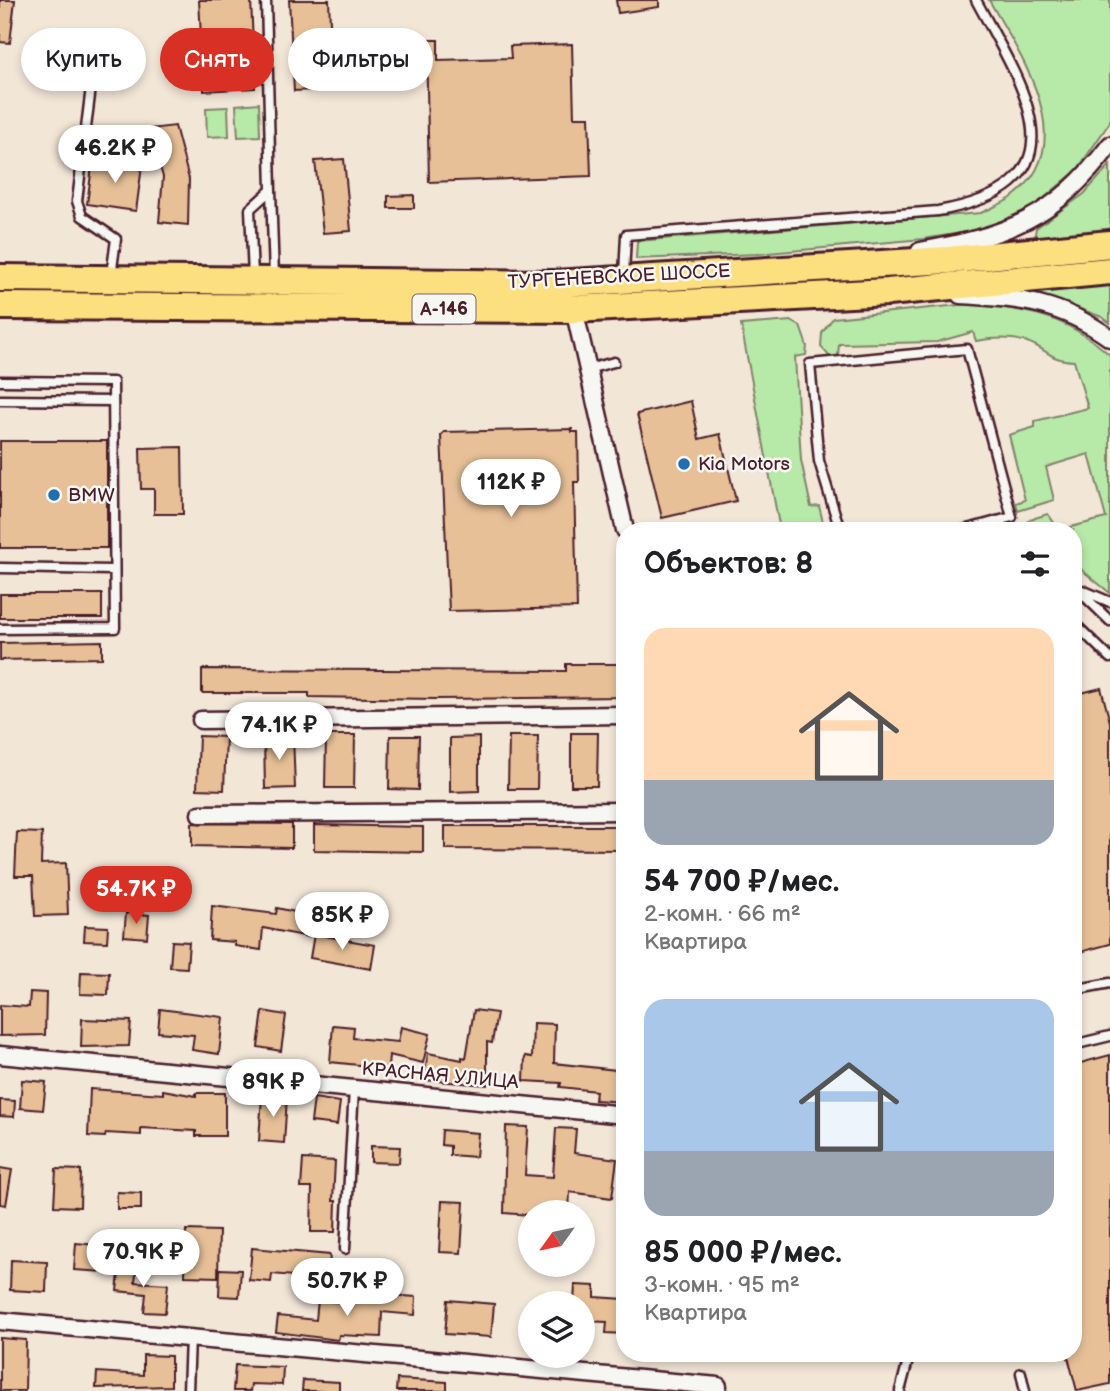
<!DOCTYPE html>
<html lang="ru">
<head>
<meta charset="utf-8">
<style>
  :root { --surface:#fff; --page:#f6f6f6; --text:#202124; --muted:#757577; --accent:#d93025 }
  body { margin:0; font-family:"Balsamiq Sans",sans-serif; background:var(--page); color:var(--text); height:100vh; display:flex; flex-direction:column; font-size:26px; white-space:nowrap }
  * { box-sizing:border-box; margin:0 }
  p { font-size:23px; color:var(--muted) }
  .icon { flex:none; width:38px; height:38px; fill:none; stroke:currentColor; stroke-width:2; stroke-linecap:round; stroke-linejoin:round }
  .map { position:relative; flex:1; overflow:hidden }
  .panel { position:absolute; left:616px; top:522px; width:466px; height:840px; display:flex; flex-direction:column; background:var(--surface); border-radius:28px; box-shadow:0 4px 10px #0003 }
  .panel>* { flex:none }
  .banner { position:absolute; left:21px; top:28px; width:490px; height:63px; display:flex; gap:14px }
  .needle { width:46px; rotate:237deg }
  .fabs { position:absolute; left:518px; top:1200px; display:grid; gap:14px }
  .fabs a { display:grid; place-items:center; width:77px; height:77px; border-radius:50%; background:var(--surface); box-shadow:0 4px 10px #0003; font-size:35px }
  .price { position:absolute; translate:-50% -60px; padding:0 16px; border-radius:24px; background:#fff; color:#222; font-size:23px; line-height:46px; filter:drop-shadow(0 2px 4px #0008) }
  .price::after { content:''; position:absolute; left:50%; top:42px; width:21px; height:16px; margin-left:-10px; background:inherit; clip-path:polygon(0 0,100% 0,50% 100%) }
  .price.selected { background:var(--accent); color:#fff }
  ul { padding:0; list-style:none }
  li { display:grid; align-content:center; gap:14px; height:371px; padding:0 28px }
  li span { display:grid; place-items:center; height:217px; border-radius:21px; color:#555 }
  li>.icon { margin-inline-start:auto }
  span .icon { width:126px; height:126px; fill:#fffc; stroke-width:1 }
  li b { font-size:30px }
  h2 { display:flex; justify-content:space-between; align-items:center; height:84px; padding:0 28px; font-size:30px }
  .pill { padding:0 24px; border-radius:32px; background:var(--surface); box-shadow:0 4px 10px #0003; font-size:24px; line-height:63px }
  .pill.selected { background:var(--accent); color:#fff }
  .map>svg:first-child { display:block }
</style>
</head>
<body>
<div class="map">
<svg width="1110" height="1391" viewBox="0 0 1110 1391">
  <rect width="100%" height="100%" fill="#f2e6d7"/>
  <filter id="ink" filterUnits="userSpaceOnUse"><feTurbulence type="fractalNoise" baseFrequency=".0143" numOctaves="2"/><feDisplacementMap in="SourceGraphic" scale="14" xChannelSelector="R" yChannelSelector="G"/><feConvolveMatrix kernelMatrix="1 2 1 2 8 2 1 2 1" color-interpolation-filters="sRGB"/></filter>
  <g filter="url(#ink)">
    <!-- green -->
    <path fill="#b7e9a9" stroke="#80846a" stroke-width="2" d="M989 0H1110V122L1077 170 1030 210 986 229 923 239 757 254 636 259 637 241 981 213C991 208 1002 204 1011 198 1084 145 1021 57 989 0Z
      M259 103 260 136 238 137 236 105Z
      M228 107 229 136 207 137 206 108Z
      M1110 165V231L1039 238 1035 234 1036 228 1084 194Z
      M1110 280V323L1102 317 1019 287Z
      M969 304C1028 310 1064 314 1110 355V593L1073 563V530H1031L1026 526 1028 520 1048 514 1059 530 1106 518 1089 454 1046 467 1054 500 1018 511 1016 503 1025 500 1009 435 1035 427V421L1088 408 1074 361C1048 360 1048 349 1027 342 1011 337 993 338 976 341L973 332 937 342 839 344 838 356 830 357 821 347 822 333 833 318Z
      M791 321 800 326 807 346 806 355 795 357 801 460 811 507 819 506 825 530H780L741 325Z"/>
    <!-- building -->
    <path fill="#e7c097" stroke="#4a1f2b" stroke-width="2" d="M0 0H15L10 43 0 42Z
      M199 0H251L255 88 204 91Z
      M289 0H329L333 89 294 91Z
      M616 0H659V7L618 13Z
      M426 40H438V60L511 58 510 46 572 44 574 117H589L591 176 429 182Z
      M175 126 189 179 188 225 159 222 163 177 149 129Z
      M93 159 142 166 136 211 87 204Z
      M344 159 351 231 323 233 315 161Z
      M414 195V208H388V196Z
      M691 401 699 439 720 434 736 501 662 518 637 414Z
      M572 429V432H578L579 482H574L577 608 449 611 441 435 444 432Z
      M0 441H107V548H0Z
      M182 447 183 514H154V489H141L140 448Z
      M0 594H102V618H0Z
      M102 641V658L0 660V643Z
      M566 664H625V697L436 699 309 697V693H202V669L566 671Z
      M1101 688 1110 722V944L1073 954V695Z
      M571 733H598L597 786H571Z
      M293 735 295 788 265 789 264 736Z
      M326 735H355L354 788H325Z
      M199 736 226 737 224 790 197 789Z
      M390 736H419L418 790 389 789Z
      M509 736H538L537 789H508Z
      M479 737V791L450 792V738Z
      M192 823 292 824V848L192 846Z
      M314 825 423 827V852L314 850Z
      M445 826H625V850L445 849Z
      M17 832 42 833 41 864 66 863 68 915 35 916 33 876H15Z
      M212 906 276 914 277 908 313 916 309 937 263 928 261 950 235 946V942L210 940Z
      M126 913 149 915 147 938 124 936Z
      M85 926 108 927 107 942 84 941Z
      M314 934 375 945 371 969 310 958Z
      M172 941 189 942 187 968 170 967Z
      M81 972 109 973 108 995 80 994Z
      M30 992 46 993 45 1035 0 1036V1005L29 1007Z
      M160 1009 223 1017 219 1054 192 1050 194 1035 158 1032Z
      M474 1010 497 1013 492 1043 487 1042V1085L424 1080 428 1053 462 1060V1057L466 1058Z
      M263 1011 286 1015 281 1051 258 1047Z
      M82 1019 131 1021 129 1046 81 1047Z
      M533 1023 555 1024 554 1063 625 1071V1102L595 1100 596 1091 560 1087 561 1083 524 1081 525 1056 532 1057Z
      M333 1025 354 1027 353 1038 398 1042 401 1027 430 1034 423 1063 389 1055 388 1068 330 1062Z
      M1110 1055V1384L1077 1391 1067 1353H1073V1065Z
      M22 1080 46 1082 43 1110 20 1108Z
      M90 1089 163 1094V1090L196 1096V1093H225V1136H196V1131L141 1128V1135L106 1133 105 1137 88 1136Z
      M262 1095 287 1097 284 1143 259 1141Z
      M314 1098 340 1102 337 1125 311 1122Z
      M0 1100 15 1101 14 1117 0 1116Z
      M506 1126 528 1127 525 1175 553 1177 556 1128 576 1129 574 1153 617 1159 612 1198 570 1192 569 1211 535 1209 530 1215 504 1213Z
      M442 1130 478 1133 476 1157 450 1155V1146L441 1145Z
      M371 1146 400 1147 399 1163 371 1162Z
      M303 1159 335 1161 333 1201H336L335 1232H311L312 1188H301Z
      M0 1168 12 1170 6 1205 0 1204Z
      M56 1169 81 1170 80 1207 54 1206Z
      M117 1192 141 1193V1209H117Z
      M442 1201 464 1202 461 1253 439 1252Z
      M186 1230 219 1231 218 1277 185 1276Z
      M76 1243 107 1246 105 1272 74 1270Z
      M252 1248 330 1255 328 1279 272 1274 271 1282 249 1280Z
      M11 1260 47 1262 46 1292 10 1290Z
      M120 1264 137 1266 135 1282 168 1284 165 1313 144 1312 146 1294 117 1291Z
      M220 1269 241 1270 239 1297 219 1296Z
      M575 1285 595 1286V1297L625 1299V1334L606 1333 607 1322 583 1321V1304H574Z
      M390 1295 416 1297 415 1315 382 1312 381 1337 339 1335 338 1340 276 1332 278 1316 316 1320 318 1300 347 1303V1299L390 1302Z
      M448 1300 494 1304 491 1337 445 1334Z
      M0 1338 26 1340 25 1391H0Z
      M143 1355 171 1356V1386L96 1388 97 1372 143 1375Z
      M235 1365 283 1367 282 1385 251 1384 250 1391H233Z
      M397 1379 447 1382V1391H396Z
      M303 1380 339 1382V1391H302Z"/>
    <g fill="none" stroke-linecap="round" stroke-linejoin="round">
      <!-- service casing -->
      <g stroke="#4a1f2b" stroke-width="13">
        <path id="service" d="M92 79 77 201 82 216 116 239 111 276
          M271 190 274 276
          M624 275 626 235 938 211C1090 184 1024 90 976 0
          M253 276 250 209 271 190 266 0
          M588 369 614 362
          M0 381 113 382 115 628 0 629
          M0 400 113 401
          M996 521 1007 530
          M840 530 819 461 810 364 967 349 1012 517 975 527 978 530
          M962 530 975 527
          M0 568 112 570
          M1073 585 1110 621
          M1082 590 1110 602
          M1073 622 1110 658
          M1073 990 1110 983
          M1073 1045 1110 1036
          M345 1249 354 1089
          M1021 1373 1025 1391
          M188 1391 190 1338
          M900 1391 910 1353"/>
      </g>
      <!-- minor casing -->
      <g stroke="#4a1f2b" stroke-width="21">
        <path id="minor" d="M920 251C1008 235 1054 219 1110 145
          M960 295C1020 298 1060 302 1110 338
          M574 309 625 530
          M201 720 625 715
          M200 814 625 811
          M0 1055 625 1115
          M0 1321 718 1386"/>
      </g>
      <!-- trunk casing -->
      <g stroke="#4a1f2b" stroke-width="32">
        <path id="trunk" d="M0 278 554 284 948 260 1110 244
          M0 306 574 309 888 292 1110 271"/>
      </g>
      <!-- service -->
      <use href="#service" stroke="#f6f6f2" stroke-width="8"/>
      <!-- minor -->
      <use href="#minor" stroke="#f6f6f2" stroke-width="16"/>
      <!-- trunk -->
      <use href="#trunk" stroke="#fce080" stroke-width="26"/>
    </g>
  </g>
  <!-- markers -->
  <g fill="#1f6fb2" stroke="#f6f6f2" stroke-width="2.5">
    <circle cx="684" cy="464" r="7"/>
    <circle cx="54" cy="495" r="7"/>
  </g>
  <g text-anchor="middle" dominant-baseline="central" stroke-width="5" stroke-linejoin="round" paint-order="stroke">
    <!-- shield labels -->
    <rect fill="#f6f6f2" stroke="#7e6067" stroke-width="2" x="412.5" y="294.5" width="63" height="29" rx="5"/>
    <g font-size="18" font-weight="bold" fill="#4a1f2b">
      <text x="444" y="309">А-146</text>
    </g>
    <!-- street labels -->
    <g font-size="19" fill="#4a1f2b" stroke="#f6f6f2">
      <text transform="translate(619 277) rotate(-3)">ТУРГЕНЕВСКОЕ ШОССЕ</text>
      <text transform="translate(440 1076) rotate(5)">КРАСНАЯ УЛИЦА</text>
    </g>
    <!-- poi labels -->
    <g font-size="19" fill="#4a1f2b" stroke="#f6f6f2" text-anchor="start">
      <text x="698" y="464">Kia Motors</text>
      <text x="68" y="495">BMW</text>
    </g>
  </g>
</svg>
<div class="fabs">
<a><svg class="needle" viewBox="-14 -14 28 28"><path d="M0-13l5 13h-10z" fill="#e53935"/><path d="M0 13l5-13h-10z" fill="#757577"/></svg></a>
<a><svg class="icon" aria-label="layers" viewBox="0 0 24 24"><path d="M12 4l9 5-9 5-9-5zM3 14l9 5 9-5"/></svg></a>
</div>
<b class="price" style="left:115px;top:185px">46.2K ₽</b>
<b class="price" style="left:511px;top:519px">112K ₽</b>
<b class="price" style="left:279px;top:762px">74.1K ₽</b>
<b class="price selected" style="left:136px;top:926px">54.7K ₽</b>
<b class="price" style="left:342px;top:952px">85K ₽</b>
<b class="price" style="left:273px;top:1119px">89K ₽</b>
<b class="price" style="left:143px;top:1289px">70.9K ₽</b>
<b class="price" style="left:347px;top:1318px">50.7K ₽</b>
<div class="banner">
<a class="pill">Купить</a>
<a class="pill selected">Снять</a>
<a class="pill">Фильтры</a>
</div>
<section class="panel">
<h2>Объектов: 8<svg class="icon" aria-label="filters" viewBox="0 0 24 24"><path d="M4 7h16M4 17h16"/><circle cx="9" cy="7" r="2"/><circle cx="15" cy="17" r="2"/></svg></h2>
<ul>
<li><span style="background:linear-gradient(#ffd9b3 70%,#9aa5b1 0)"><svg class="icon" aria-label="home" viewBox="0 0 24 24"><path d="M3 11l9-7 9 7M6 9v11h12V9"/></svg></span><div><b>54 700 ₽/мес.</b><p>2-комн. · 66 m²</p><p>Квартира</p></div></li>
<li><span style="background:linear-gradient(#a9c7e8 70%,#9aa5b1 0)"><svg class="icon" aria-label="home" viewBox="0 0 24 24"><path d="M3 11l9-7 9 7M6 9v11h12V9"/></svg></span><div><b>85 000 ₽/мес.</b><p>3-комн. · 95 m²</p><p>Квартира</p></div></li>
</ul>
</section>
</div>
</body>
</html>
